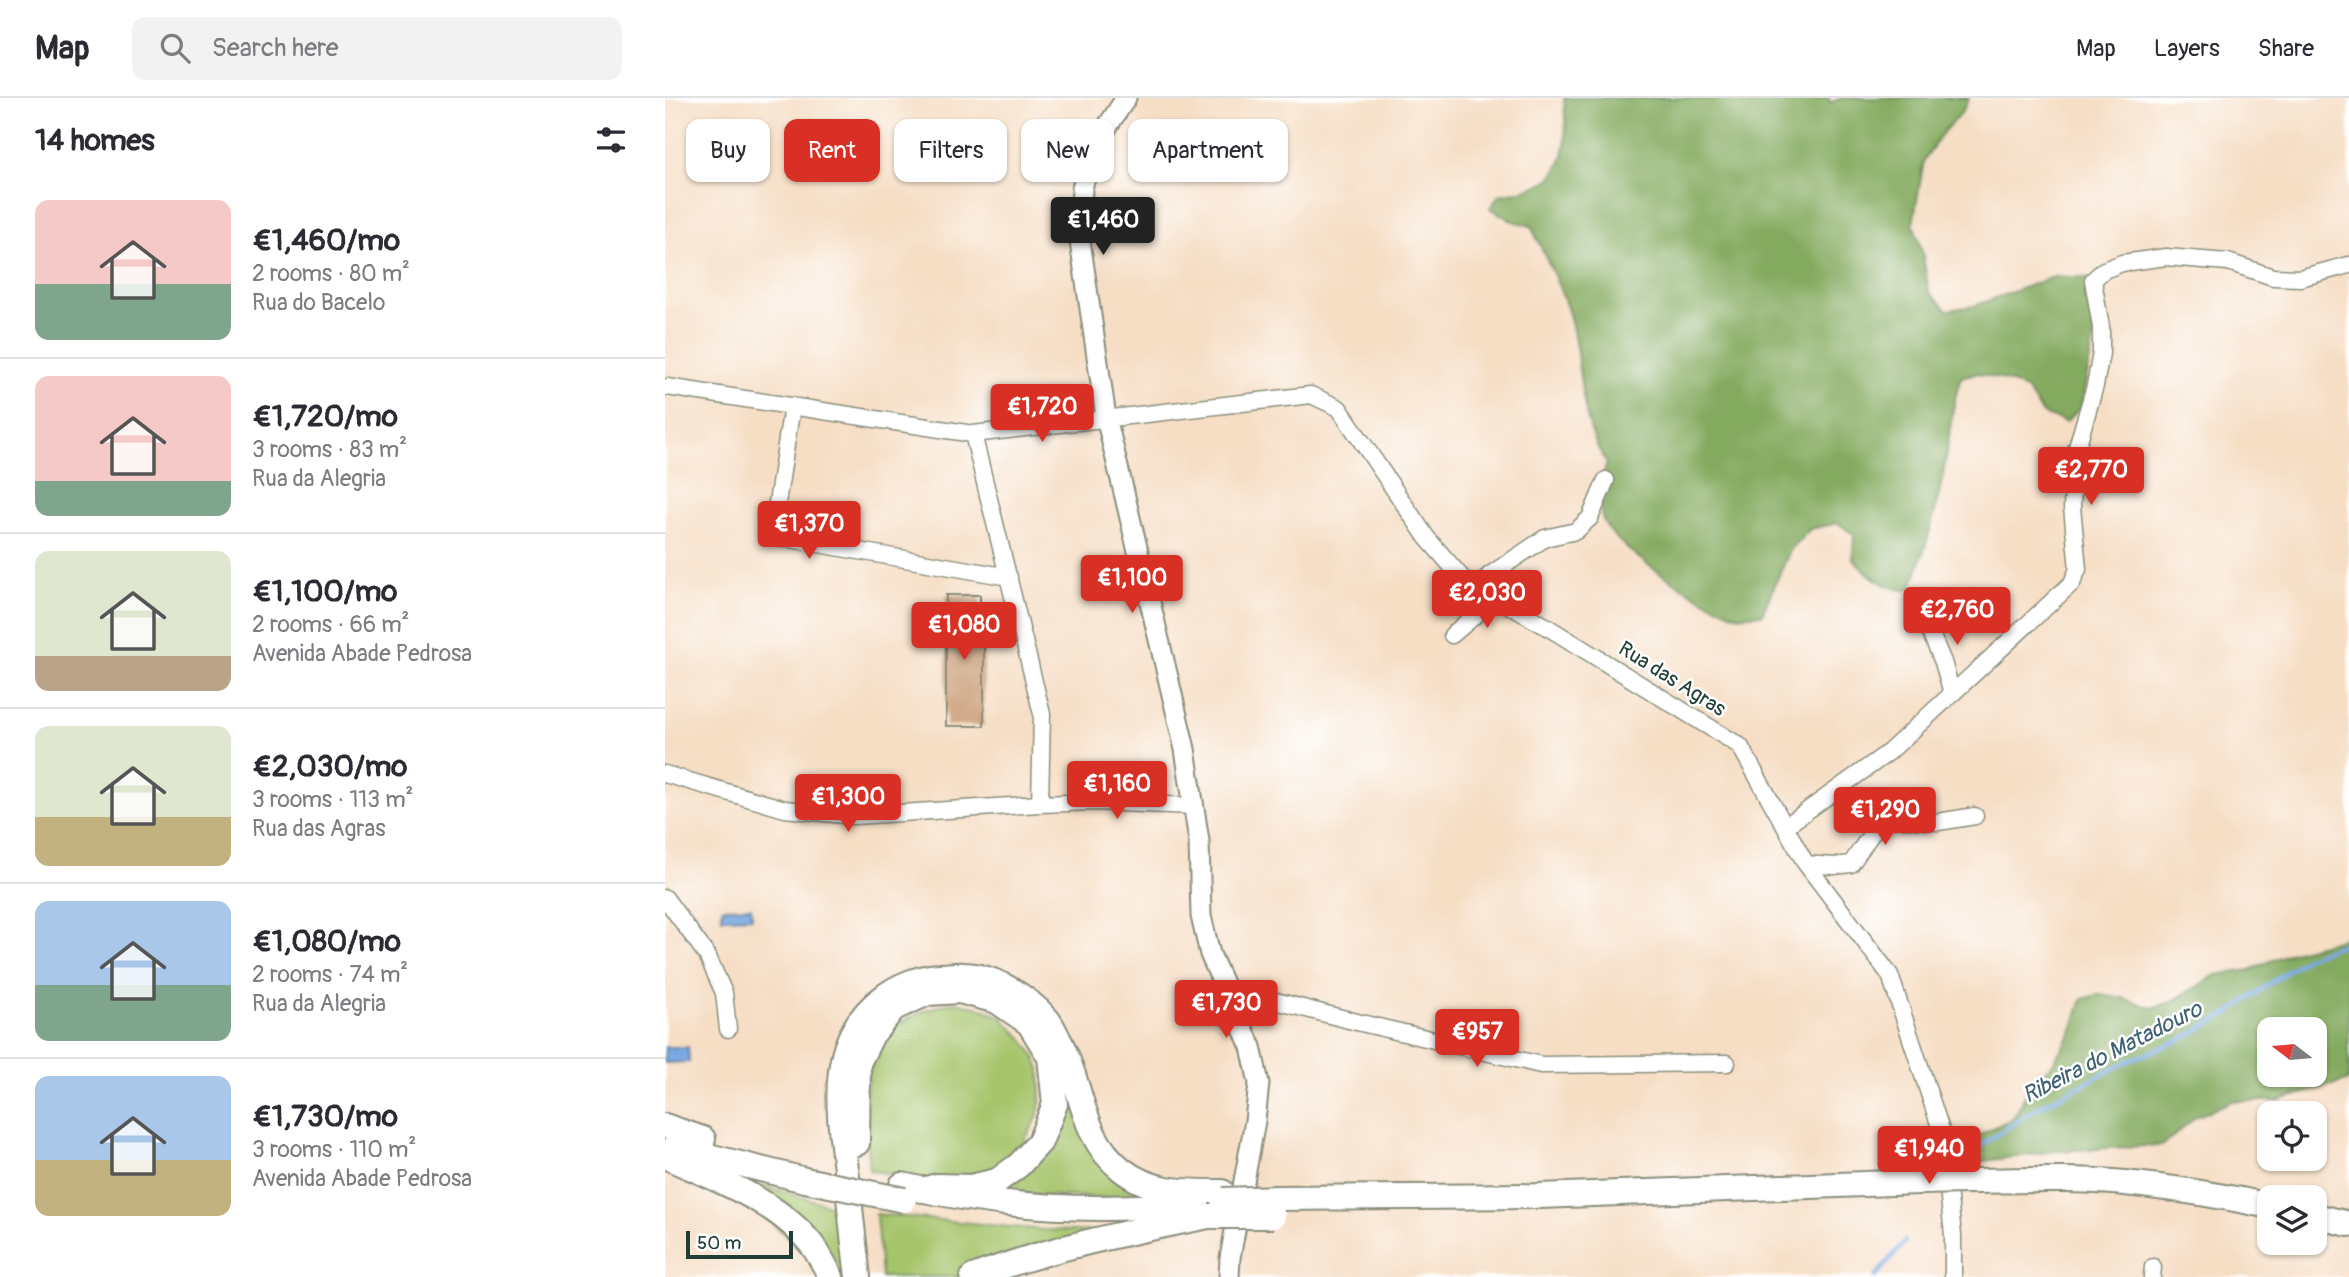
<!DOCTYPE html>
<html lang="en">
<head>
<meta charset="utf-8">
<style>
  :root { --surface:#fff; --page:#f2f2f3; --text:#2b2b33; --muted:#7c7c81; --line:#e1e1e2; --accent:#d93025 }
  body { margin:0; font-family:Pangolin,sans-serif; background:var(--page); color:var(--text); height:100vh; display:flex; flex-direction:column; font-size:26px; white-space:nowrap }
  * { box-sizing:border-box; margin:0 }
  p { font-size:23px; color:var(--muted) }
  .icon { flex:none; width:38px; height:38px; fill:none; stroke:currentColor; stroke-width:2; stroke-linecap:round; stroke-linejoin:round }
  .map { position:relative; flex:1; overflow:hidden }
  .side { display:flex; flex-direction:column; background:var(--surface); width:665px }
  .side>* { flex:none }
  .banner { position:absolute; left:21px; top:21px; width:665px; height:63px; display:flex; gap:14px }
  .needle { width:46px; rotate:286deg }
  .controls { position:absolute; left:1592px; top:919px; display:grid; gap:14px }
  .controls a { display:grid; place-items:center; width:70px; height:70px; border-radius:14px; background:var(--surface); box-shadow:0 2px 5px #0004; font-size:35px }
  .scale { position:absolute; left:21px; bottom:18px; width:107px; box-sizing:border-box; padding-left:7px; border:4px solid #1f3d34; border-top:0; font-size:19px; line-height:24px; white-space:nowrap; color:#1f3d34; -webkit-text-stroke:5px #fff; paint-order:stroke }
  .price { position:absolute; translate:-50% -60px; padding:0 16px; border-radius:7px; background:var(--accent); color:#fff; font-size:23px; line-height:46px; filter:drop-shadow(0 2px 4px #0008) }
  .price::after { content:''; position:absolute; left:50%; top:42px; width:21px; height:16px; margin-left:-10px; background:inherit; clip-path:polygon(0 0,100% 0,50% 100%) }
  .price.selected { background:#222; color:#fff }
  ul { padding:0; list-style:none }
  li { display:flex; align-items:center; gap:21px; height:175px; padding:0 35px }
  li+li { border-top:2px solid var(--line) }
  li span { display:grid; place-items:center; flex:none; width:196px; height:140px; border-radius:14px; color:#555 }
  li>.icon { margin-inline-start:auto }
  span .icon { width:84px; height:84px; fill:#fffc; stroke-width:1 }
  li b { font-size:30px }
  h2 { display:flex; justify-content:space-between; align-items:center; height:84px; padding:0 35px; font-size:30px }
  .pill { padding:0 24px; border-radius:14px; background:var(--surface); box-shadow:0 2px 5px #0004; font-size:24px; line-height:63px }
  .pill.selected { background:var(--accent); color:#fff }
  header { display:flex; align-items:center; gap:42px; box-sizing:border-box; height:98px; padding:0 35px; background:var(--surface); border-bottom:2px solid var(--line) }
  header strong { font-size:33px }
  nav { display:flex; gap:38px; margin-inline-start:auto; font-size:24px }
  .search { width:490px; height:63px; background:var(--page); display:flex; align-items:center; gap:18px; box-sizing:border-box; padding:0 24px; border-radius:14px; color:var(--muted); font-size:26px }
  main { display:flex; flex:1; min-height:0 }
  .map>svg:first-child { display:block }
</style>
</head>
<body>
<header>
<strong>Map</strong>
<div class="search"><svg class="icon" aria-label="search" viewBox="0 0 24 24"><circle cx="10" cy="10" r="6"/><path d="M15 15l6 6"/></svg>Search here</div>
<nav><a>Map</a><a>Layers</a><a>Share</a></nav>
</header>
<main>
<section class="side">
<h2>14 homes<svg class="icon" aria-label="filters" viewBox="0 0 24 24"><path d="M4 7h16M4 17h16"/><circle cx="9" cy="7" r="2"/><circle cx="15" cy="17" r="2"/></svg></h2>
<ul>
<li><span style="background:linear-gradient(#f6c9c9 60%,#7fa58c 0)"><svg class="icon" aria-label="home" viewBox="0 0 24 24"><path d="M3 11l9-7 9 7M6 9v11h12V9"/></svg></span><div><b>€1,460/mo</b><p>2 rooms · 80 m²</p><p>Rua do Bacelo</p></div></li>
<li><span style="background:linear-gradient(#f6c9c9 75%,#7fa58c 0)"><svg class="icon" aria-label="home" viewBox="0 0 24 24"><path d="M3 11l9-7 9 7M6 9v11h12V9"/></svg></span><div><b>€1,720/mo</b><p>3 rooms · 83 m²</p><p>Rua da Alegria</p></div></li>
<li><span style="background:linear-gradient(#dfe7d0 75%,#b9a48a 0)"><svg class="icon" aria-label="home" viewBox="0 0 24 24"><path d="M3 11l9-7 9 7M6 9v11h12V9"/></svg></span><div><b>€1,100/mo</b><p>2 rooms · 66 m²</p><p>Avenida Abade Pedrosa</p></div></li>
<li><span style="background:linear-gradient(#dfe7d0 65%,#c2b280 0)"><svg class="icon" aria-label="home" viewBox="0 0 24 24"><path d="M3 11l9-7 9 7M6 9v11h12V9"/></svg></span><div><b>€2,030/mo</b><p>3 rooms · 113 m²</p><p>Rua das Agras</p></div></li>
<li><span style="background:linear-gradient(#a9c7e8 60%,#7fa58c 0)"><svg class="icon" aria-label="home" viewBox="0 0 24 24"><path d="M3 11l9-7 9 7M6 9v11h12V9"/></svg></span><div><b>€1,080/mo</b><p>2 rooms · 74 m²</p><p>Rua da Alegria</p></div></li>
<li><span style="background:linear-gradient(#a9c7e8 60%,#c2b280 0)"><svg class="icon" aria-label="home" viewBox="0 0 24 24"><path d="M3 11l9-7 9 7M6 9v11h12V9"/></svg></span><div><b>€1,730/mo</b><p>3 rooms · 110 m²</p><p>Avenida Abade Pedrosa</p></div></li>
</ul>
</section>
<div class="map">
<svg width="1684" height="1179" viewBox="0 0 1684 1179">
  <rect width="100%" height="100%" fill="#fff"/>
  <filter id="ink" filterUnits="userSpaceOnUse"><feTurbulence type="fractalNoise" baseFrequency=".0143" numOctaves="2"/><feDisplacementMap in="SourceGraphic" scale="14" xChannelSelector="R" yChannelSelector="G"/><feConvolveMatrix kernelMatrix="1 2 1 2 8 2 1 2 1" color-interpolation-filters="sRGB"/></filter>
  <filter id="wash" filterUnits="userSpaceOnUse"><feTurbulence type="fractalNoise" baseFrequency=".00686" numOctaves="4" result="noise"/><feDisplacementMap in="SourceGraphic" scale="28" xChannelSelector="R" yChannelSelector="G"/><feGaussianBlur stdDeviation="1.57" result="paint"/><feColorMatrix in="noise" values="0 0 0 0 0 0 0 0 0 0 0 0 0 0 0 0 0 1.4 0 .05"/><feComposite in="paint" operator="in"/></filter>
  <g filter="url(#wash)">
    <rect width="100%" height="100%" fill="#f6dec5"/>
    <!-- green -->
    <path fill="#a6c46b" stroke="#628050" stroke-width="2" d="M290 904 313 909 335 918 356 939 369 957 375 971 376 1000 372 1020 350 1059 330 1072 265 1084 204 1072C197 989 190 924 290 904Z
      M396 977 450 1079 481 1101 321 1095 357 1080 379 1054Z
      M43 1071 174 1110 179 1179H170Z
      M211 1116 378 1132 446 1134 315 1171 294 1179H216Z"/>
    <!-- forest -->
    <path fill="#84aa5f" stroke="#52744a" stroke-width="2" fill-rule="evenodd" d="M899 0H1164L1165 5 1176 0H1304L1297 14 1279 33 1259 62 1248 125 1257 153 1264 194 1282 212 1309 208 1391 178 1423 180 1429 240 1416 309 1401 324 1378 316 1361 291 1337 281 1311 275 1296 279C1287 306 1285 332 1281 360 1273 405 1262 450 1245 492 1220 493 1205 478 1188 461L1189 437 1173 425 1145 431 1125 452 1097 516C1089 516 1078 519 1071 517 1039 505 947 451 937 419 932 401 936 382 942 365 911 320 919 267 904 216 895 186 879 156 866 128L845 122 825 110 834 97C850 94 874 91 886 79 906 59 900 26 899 0Z
      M1684 839V982L1612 1003H1567L1531 1019 1498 1047 1391 1053 1313 1064 1306 1041 1348 1020 1363 993 1387 966 1405 937 1417 901 1436 896 1458 900 1487 910 1506 904 1551 877 1585 872 1624 855ZM1605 931H1650V976H1605Z"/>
    <!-- water -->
    <path fill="#79a8e3" stroke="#4c728c" stroke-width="2" d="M86 809 87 819 57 820V810Z
      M0 949H23L24 964 0 965Z"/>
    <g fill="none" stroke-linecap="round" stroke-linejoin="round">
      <!-- stream -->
      <path stroke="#79a8e3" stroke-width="4.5" d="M1300 1058 1370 1011 1463 963 1518 941 1568 912 1642 859 1684 844
        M1210 1179 1240 1143"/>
    </g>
    <g id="blocks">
      <!-- building -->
      <path fill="#ca9d77" d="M281 497H315V541H319V628H281Z"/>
    </g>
  </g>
  <g filter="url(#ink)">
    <use href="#blocks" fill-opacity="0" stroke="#8a8e7c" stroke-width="2"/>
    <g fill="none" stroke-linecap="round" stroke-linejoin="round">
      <!-- minor casing -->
      <g stroke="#8a8e7c" stroke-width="19">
        <path id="minor" d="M2 289 308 336 646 297 674 310 762 440 798 481 884 530 1075 648 1141 766 1225 877 1277 1035 1288 1137V1179
          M127 308 107 438 344 479
          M308 336 377 616 375 706
          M811 490 825 477 880 440 911 433 925 420 941 382
          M1258 517 1278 564 1287 595
          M787 537 815 513 826 498
          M0 676 120 711 189 718 375 706 429 704 529 708
          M1121 728 1224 654 1407 485 1413 471 1407 409 1410 356 1430 288 1436 255V229L1428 182 1439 172 1457 165 1501 159 1563 164 1608 179 1635 180 1684 167
          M1141 766 1169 768 1186 766 1207 735 1220 722 1238 721 1273 724 1310 718
          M0 800 42 857 59 895 63 931
          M564 899 580 895 692 924 876 967 1062 965
          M1487 1179 1488 1169"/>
      </g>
      <!-- tertiary casing -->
      <g stroke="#8a8e7c" stroke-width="23">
        <path id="tertiary" d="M461 0 440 32 426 60 417 90 415 143 441 319 520 651 534 743 536 818 545 856 586 949 594 985 590 1023 565 1160 564 1179"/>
      </g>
      <!-- primary casing -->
      <g stroke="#8a8e7c" stroke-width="28">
        <path id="primary" d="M0 1028 38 1041
          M192 1045 193 965 207 937 229 910 263 895 294 893 332 903 364 925 385 959 390 1006 375 1044 354 1067 332 1083 306 1089 272 1088 257 1092
          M10 1048 27 1054 140 1082
          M0 1058C52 1082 115 1103 150 1151 156 1160 161 1170 166 1179
          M1306 1083C1363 1082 1421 1080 1478 1087 1521 1092 1563 1099 1605 1108
          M237 1087C333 1110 431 1115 528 1105
          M613 1100 874 1098 1254 1084
          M1650 1118 1684 1126
          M193 1179C189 1146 185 1112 182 1079 174 1015 159 941 220 898 235 887 255 879 274 878 282 878 291 876 300 877 330 878 363 900 382 921 388 928 391 937 395 944 418 988 415 1038 456 1071 486 1095 521 1094 557 1094
          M308 1179C384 1150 465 1134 544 1118"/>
      </g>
      <!-- minor -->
      <use href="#minor" stroke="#fff" stroke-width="16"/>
      <!-- tertiary -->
      <use href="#tertiary" stroke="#fff" stroke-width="19"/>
      <!-- primary -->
      <use href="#primary" stroke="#fff" stroke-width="24"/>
      <!-- primary-bridge casing -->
      <g stroke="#8a8e7c" stroke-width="28" stroke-linecap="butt">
        <path id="primary-bridge" d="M140 1082 239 1102
          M1254 1084 1306 1083
          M558 1102 613 1100
          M544 1118H608"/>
      </g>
      <!-- primary-bridge -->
      <use href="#primary-bridge" stroke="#fff" stroke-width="24"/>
    </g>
  </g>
  <g text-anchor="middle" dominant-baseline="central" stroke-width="5" stroke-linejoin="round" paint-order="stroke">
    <!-- street labels -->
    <g font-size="21" fill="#1f3d34" stroke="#fff">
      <text transform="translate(1007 581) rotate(32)">Rua das Agras</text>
    </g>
    <!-- water labels -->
    <g font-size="23" font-style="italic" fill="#3e6271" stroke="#fff">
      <text transform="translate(1447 954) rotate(-27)">Ribeira do Matadouro</text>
    </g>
  </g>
</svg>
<div class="controls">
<a><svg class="needle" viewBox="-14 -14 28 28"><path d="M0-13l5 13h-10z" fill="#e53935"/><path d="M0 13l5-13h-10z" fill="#7c7c81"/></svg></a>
<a><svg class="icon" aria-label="locate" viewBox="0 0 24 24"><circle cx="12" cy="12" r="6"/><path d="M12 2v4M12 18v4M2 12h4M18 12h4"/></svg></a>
<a><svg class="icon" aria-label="layers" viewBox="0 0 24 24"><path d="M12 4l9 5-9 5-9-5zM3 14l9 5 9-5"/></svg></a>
</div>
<div class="scale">50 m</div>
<b class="price selected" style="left:438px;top:159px">€1,460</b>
<b class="price" style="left:377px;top:346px">€1,720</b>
<b class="price" style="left:1426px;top:409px">€2,770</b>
<b class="price" style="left:144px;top:463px">€1,370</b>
<b class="price" style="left:467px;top:517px">€1,100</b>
<b class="price" style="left:822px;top:532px">€2,030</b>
<b class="price" style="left:1292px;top:549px">€2,760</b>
<b class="price" style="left:299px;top:564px">€1,080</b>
<b class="price" style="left:452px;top:723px">€1,160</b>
<b class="price" style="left:183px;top:736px">€1,300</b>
<b class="price" style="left:1220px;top:749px">€1,290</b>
<b class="price" style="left:561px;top:942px">€1,730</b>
<b class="price" style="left:812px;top:971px">€957</b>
<b class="price" style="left:1264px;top:1088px">€1,940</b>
<div class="banner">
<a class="pill">Buy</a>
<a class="pill selected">Rent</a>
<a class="pill">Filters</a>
<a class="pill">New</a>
<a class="pill">Apartment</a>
</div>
</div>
</main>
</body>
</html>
